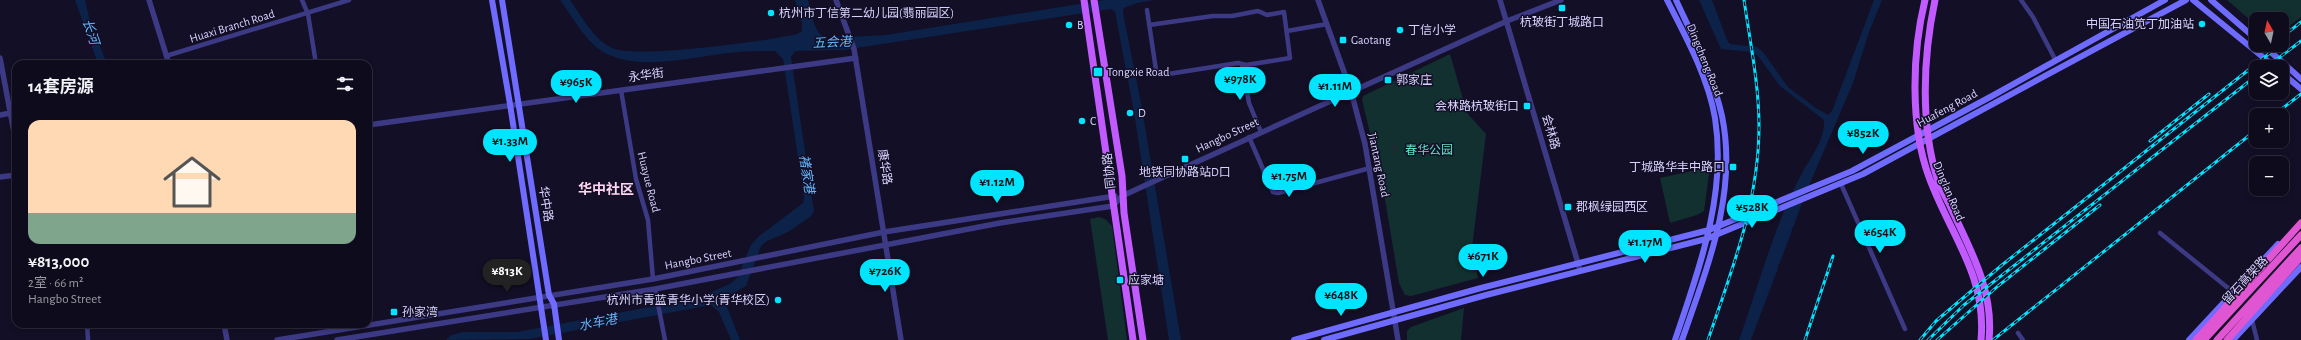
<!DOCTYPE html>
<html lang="zh">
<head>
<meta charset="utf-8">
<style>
  :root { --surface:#0e0b1c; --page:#171425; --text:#f1f3f6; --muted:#9b9ba3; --line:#2e2b3b; --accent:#00e5ff }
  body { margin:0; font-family:"Alegreya Sans","Noto Sans SC",sans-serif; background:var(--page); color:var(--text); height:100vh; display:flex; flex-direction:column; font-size:15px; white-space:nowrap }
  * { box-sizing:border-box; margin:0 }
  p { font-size:13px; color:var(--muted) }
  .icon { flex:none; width:22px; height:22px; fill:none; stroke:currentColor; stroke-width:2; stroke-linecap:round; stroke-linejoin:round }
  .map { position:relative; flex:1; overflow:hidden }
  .side { position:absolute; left:12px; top:60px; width:360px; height:268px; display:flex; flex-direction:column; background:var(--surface); border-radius:12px; box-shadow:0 2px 6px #0003,0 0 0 1px var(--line) }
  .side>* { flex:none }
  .needle { width:26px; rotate:351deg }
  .tools { position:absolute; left:2249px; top:12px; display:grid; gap:8px }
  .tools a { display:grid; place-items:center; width:40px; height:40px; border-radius:8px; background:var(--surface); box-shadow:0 2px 6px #0003,0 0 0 1px var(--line); font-size:20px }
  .price { position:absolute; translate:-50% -34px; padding:0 9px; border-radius:14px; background:var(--accent); color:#111; font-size:13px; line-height:26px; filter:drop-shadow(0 1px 2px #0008) }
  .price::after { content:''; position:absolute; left:50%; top:24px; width:12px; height:9px; margin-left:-6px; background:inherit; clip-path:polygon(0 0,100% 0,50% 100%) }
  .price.current { background:#222; color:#fff }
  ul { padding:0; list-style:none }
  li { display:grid; align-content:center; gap:8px; height:212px; padding:0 16px }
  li+li { border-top:1px solid var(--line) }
  li span { display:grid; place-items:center; height:124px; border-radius:12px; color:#555 }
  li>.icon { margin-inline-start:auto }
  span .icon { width:72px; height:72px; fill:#fffc; stroke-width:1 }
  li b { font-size:17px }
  h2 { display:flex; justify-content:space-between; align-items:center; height:48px; padding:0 16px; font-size:17px }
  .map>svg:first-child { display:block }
</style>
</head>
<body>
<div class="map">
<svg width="2301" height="340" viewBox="0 0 2301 340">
  <rect width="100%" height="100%" fill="#130f26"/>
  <!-- green -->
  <path fill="#12302f" d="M2227 0H2301V17L2282 32V19H2256V25Z
    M1450 54 1467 113 1486 134 1472 248 1478 278 1411 296 1405 295 1399 283 1382 182 1362 100 1363 96Z
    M1710 167 1704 211 1697 215 1670 223 1660 178Z
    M1099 217 1105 219 1112 226 1127 340H1108L1090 219Z
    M1464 308 1461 340H1407V331L1411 327Z"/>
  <!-- water -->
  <path fill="#0c2248" d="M75 0H85L90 21 107 64H98Z
    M560 0H570C581 15 594 40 612 48 635 59 768 41 797 34L802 31V24L795 0H808C812 13 813 34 827 38L886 35 1104 0H1153L1137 3 1124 8 1123 13 1141 103 1181 340H1169L1134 112 1115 12 1111 9 843 50 795 51 791 57 814 212 810 217 788 232 767 241 761 246 746 286 728 296 725 302 740 340H731L719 312 711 305 529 339 446 340 451 335 463 332H517L697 298 730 284 737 278 751 245 758 237 803 203 804 197 783 59 775 51C760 51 745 51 729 53 691 57 635 73 600 50 584 39 572 16 560 0Z
    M1699 0H1712L1727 40 1730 44 1757 47 1763 52 1788 87 1816 108 1828 115 1832 111 1874 0H1882L1869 32 1853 83 1805 195 1750 340H1739C1758 287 1775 223 1802 173 1811 157 1825 140 1824 120L1780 86 1758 56 1751 52 1721 49Z"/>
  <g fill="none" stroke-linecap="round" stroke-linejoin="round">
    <!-- stream -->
    <path stroke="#0c2248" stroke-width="1.5" d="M1793 226 1797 214
      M1779 263 1791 231
      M1750 340 1777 269"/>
    <!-- minor -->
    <path stroke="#3d3a85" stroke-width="4.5" d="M302 0 308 14 316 64
      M2021 0 2033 17 2056 61
      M1147 10 1156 70 1162 75 1238 63 1246 65 1290 58 1284 12 1267 15 1258 11 1232 16H1213L1149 25
      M1287 31 1327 24
      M166 56 349 0
      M1242 64 1249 103 1261 132
      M621 90 636 179 648 220 653 279
      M1249 137 1273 192 1278 193 1370 168
      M1841 184 1905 329
      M2160 233 2233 292
      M655 289 665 340
      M2252 320 2257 340
      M87 324 88 340
      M2018 333 2023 340"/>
    <!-- tertiary -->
    <path stroke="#3d3a85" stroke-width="5.5" d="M149 0 169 64
      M836 0 854 49 901 340
      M1318 0 1351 91 1365 144 1398 340
      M1500 0 1580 270
      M0 58 16 143
      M0 115 16 112
      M368 125 856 58
      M0 177 16 175
      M224 324 227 340
      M277 340 653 279 884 232 1115 196
      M337 340 655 289 1000 223 1113 206 1122 196 1159 179 1507 21 1561 0"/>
    <!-- secondary -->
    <path stroke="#6f6bff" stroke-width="6" d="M492 0 510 104 546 340
      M502 0 549 295 554 304 559 340
      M1667 0C1686 37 1708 77 1715 118 1727 195 1699 269 1675 340
      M1676 0C1693 37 1713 75 1722 116 1738 193 1707 268 1682 340
      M2193 0 2275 67
      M2211 0 2256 39
      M2263 45 2301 79
      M2282 73 2301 89
      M1294 340 1481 288 1709 230 1852 171 1992 96 2165 0
      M1324 340 1486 295 1706 239 1863 174 2186 0
      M2189 340 2278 244
      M2233 340 2301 267"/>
    <!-- primary -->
    <path stroke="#c25bff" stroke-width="7" d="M1084 0 1133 340
      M1094 0 1122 176 1124 213 1143 340
      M1925 0C1912 53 1910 126 1929 177 1950 235 1987 275 1981 340
      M1935 0C1923 57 1920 125 1938 181 1941 190 1947 199 1951 208 1971 251 1994 291 1989 340"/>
    <!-- trunk -->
    <path stroke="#e055d1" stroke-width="7" d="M2196 340 2301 223
      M2204 340 2301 235
      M2217 340 2301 248
      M2227 340 2301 257"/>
    <!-- rail casing -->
    <g stroke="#00e5ff" stroke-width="3">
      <path id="rail" d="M2282 37 2301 22
        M2267 67 2301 41
        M2274 115 2301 94
        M2150 141 2209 94
        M1708 340C1732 270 1759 201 1759 126 1759 85 1750 41 1744 0
        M1805 340 1833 256
        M1920 340 1936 321 2002 265 2280 45
        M1928 340 1964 305 2256 76
        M1937 340 1998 286 2100 205
        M1993 340 2256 130"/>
    </g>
    <!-- rail -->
    <use href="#rail" stroke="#130f26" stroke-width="1.5" stroke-dasharray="4.5" stroke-linecap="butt"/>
  </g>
  <!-- markers -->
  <g fill="#00e5ff" stroke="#130f26" stroke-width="1.5">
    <rect x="1558" y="4" width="8" height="8" rx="2"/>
    <circle cx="771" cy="13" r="4"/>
    <circle cx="2202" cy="24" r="4"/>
    <circle cx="1069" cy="25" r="4"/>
    <circle cx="1400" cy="30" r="4"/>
    <rect x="1339" y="36" width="8" height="8" rx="2"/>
    <rect x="1093" y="67" width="10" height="10" rx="2"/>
    <rect x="1384" y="76" width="8" height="8" rx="2"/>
    <rect x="1523" y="102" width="8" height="8" rx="2"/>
    <circle cx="1130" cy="113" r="4"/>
    <circle cx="1082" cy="121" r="4"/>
    <rect x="1181" y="155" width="8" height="8" rx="2"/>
    <rect x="1729" y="163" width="8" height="8" rx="2"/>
    <rect x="1564" y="203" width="8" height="8" rx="2"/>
    <rect x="1116" y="276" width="8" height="8" rx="2"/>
    <circle cx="778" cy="300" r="4"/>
    <rect x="390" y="308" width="8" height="8" rx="2"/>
  </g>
  <g text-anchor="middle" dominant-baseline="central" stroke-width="3" stroke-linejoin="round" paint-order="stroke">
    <!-- poi labels -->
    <g font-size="12" fill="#d9d4ff" stroke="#130f26" text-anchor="start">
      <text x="779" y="13">杭州市丁信第二幼儿园(翡丽园区)</text>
      <text x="1562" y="22" text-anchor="middle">杭玻街丁城路口</text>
      <text x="2194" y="24" text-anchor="end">中国石油笕丁加油站</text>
      <text x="1077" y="25">B</text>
      <text x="1408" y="30">丁信小学</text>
      <text x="1351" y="40">Gaotang</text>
      <text x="1107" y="72">Tongxie Road</text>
      <text x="1396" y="80">郭家庄</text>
      <text x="1519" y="106" text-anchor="end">会林路杭玻街口</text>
      <text x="1138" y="113">D</text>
      <text x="1090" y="121">C</text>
      <text x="1725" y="167" text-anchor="end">丁城路华丰中路口</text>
      <text x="1185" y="172" text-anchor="middle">地铁同协路站D口</text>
      <text x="1576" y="207">郡枫绿园西区</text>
      <text x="1128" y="280">应家塘</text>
      <text x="770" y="300" text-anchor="end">杭州市青蓝青华小学(青华校区)</text>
      <text x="402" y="312">孙家湾</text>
    </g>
    <!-- street labels -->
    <g font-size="12" fill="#d9d4ff" stroke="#130f26">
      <text transform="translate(232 26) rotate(-17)">Huaxi Branch Road</text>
      <text transform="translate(1705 60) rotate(68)">Dingcheng Road</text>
      <text transform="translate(646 75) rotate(-8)">永华街</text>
      <text transform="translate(1947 108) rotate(-28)">Huafeng Road</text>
      <text transform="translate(1551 132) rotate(74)">会林路</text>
      <text transform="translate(1227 135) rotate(-25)">Hangbo Street</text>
      <text transform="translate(1379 165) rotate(78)">Jiantang Road</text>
      <text transform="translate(885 167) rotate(81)">康华路</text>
      <text transform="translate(1109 171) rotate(-96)">同协路</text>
      <text transform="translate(649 182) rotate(76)">Huayue Road</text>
      <text transform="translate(1949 191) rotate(67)">Dinglan Road</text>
      <text transform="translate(546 204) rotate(81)">华中路</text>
      <text transform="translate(698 259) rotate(-11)">Hangbo Street</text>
      <text transform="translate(2245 280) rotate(-47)">留石高架路</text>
    </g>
    <!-- park labels -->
    <g font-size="12" fill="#5fe0c0" stroke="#130f26">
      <text x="1429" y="150">春华公园</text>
    </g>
    <!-- water labels -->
    <g font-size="13" font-style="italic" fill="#62b6ff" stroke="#130f26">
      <text transform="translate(90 32) rotate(71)">长河</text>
      <text transform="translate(832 43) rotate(-3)">五会港</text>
      <text transform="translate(806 174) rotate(81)">褚家港</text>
      <text transform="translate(598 323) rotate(-11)">水车港</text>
    </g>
    <!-- quarter labels -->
    <g font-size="14" font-weight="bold" fill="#ffd6f0" stroke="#130f26">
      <text x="606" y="190">华中社区</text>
    </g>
  </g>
</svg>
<div class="tools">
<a><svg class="needle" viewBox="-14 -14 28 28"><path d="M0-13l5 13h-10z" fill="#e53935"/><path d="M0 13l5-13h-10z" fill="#9b9ba3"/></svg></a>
<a><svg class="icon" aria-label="layers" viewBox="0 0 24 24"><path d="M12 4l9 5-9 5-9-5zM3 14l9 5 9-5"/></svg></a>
<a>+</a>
<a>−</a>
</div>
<b class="price" style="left:1240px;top:101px">¥978K</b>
<b class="price" style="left:576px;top:104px">¥965K</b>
<b class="price" style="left:1335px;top:108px">¥1.11M</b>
<b class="price" style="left:1863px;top:155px">¥852K</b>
<b class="price" style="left:510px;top:163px">¥1.33M</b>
<b class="price" style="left:1289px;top:198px">¥1.75M</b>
<b class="price" style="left:997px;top:204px">¥1.12M</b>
<b class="price" style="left:1752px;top:229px">¥528K</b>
<b class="price" style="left:1880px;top:254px">¥654K</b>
<b class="price" style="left:1645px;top:264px">¥1.17M</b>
<b class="price" style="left:1483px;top:278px">¥671K</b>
<b class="price current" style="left:507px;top:293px">¥813K</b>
<b class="price" style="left:885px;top:293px">¥726K</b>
<b class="price" style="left:1341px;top:317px">¥648K</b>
<section class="side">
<h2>14套房源<svg class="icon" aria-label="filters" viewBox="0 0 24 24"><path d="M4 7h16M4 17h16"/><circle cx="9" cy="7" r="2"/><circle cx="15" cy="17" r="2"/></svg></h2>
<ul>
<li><span style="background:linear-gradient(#ffd9b3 75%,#7fa58c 0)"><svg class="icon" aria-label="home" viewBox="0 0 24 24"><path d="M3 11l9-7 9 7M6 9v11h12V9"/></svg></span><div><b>¥813,000</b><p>2室 · 66 m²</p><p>Hangbo Street</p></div></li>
</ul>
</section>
</div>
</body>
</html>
